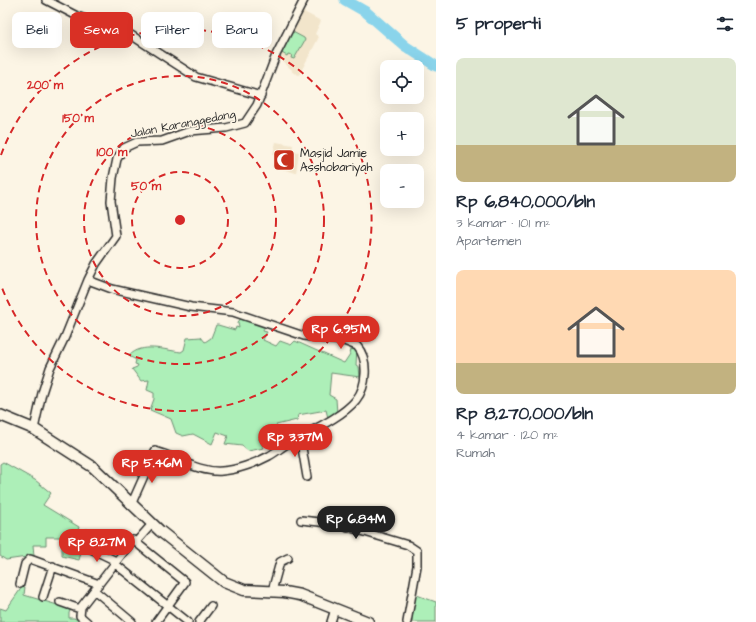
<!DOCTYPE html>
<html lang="id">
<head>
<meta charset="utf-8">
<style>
  :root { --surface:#fff; --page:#f6f6f7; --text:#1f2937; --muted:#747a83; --accent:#d93025 }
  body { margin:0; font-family:"Architects Daughter",sans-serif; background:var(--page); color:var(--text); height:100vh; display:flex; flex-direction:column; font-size:15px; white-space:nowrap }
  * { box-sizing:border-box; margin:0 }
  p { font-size:13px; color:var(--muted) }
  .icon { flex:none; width:22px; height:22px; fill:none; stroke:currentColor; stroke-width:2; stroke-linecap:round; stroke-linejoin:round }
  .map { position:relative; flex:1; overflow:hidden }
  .sheet { display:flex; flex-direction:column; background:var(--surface); width:320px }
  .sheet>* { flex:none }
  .guide { position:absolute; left:12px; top:12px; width:364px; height:36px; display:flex; gap:8px }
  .tools { position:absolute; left:380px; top:60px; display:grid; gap:8px }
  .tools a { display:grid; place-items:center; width:44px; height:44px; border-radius:8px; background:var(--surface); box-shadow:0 4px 16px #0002; font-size:20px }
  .price { position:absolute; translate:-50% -34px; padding:0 9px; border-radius:14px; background:var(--accent); color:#fff; font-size:13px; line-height:26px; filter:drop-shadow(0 1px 2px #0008) }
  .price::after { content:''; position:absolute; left:50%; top:24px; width:12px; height:9px; margin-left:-6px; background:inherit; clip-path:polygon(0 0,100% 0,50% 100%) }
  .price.current { background:#222; color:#fff }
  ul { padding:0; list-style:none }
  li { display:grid; align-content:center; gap:8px; height:212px; padding:0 20px }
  li span { display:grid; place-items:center; height:124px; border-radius:8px; color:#555 }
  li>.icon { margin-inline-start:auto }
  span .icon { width:72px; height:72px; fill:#fffc; stroke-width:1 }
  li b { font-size:17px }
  h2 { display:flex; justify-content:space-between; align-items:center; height:48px; padding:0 20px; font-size:17px }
  .chip { padding:0 14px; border-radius:8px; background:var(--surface); box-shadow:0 4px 16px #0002; font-size:14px; line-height:36px }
  .chip.current { background:var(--accent); color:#fff }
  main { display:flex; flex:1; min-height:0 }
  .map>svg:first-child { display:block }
</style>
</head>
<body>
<main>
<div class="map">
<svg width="436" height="622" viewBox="0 0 436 622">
  <rect width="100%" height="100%" fill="#fcf5e5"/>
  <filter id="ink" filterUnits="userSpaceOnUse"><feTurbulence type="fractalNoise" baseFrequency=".025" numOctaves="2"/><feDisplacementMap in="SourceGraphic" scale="8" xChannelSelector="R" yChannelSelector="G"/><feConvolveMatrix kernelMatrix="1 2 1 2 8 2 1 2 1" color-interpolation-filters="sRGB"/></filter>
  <g filter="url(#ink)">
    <!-- built -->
    <path fill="#f2e5cb" d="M302 11 321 21 315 34 319 37 299 75 292 72V70L278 57Z
      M276 142 293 145 292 151 299 152 296 173 272 166 276 155 273 154Z"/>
    <!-- green -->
    <path fill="#adefb8" stroke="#6c8d72" d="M291 31 304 38 305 40 294 59 291 58 292 55 288 54 287 56 280 52Z
      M243 316 266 324 263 331 267 332 263 340 276 346 280 341 291 345 295 341 344 363 350 354 352 345 357 347 356 365 359 367 360 377 331 373 329 395 336 399 337 413 328 418 326 410 298 415 297 420 276 425 277 431 259 439 264 448 248 451 242 446 225 444 228 436 217 432 212 444 193 434 183 436 176 433 171 419 150 410 154 399V393L147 390 149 380 141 381 132 369 137 367 138 365 135 364 136 360 129 356C142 342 164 350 181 352L184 350 187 338 201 337 205 342 211 338 216 325H218L235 330 236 327 239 328 238 322Z
      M3 462 35 480 51 493 43 505 79 527 78 530 85 532 86 529 95 531 93 546 83 545 79 560 62 556V537H46V545H33L34 556 6 560 0 556V464Z
      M22 587H25L24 595 71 609 69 613V618H74L81 622H0V608L6 610Z
      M414 594 436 602V622H409Z"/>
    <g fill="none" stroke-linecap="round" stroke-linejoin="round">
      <!-- river -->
      <path stroke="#8ad4eb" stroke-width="11" d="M345 0 366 12 405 46 436 66"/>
      <!-- street casing -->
      <g stroke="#2b2b2b" stroke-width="10">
        <path id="street" d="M46 0 77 16 131 35 196 77 261 96
          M88 280 112 289 191 307 233 312 304 336 344 341 357 346C369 360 367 386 356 400 341 418 310 431 289 443 282 447 276 452 269 456 256 463 237 470 222 471 199 473 177 457 155 451L131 505
          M34 429 42 393 50 368 65 337 88 280 96 264 116 236 111 201 113 178 117 159 124 148 137 142 162 141 190 131 226 128 245 123 257 105 276 55 304 0
          M300 436 307 477
          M301 520 338 524 408 545 417 551V566L407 622
          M136 542 152 524
          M87 547 116 561
          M114 563 188 622
          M20 584 25 564 30 559 99 584
          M94 590 132 622
          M272 591 280 562 288 558
          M43 597 53 566
          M60 602 80 609
          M87 622 80 616 81 607 133 540 185 582 156 622
          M199 622 211 606
          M331 622 335 609"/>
      </g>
      <!-- secondary casing -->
      <g stroke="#2b2b2b" stroke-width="13">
        <path id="secondary" d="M0 415 34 429 93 467 160 531 224 582 244 590 284 592 300 595 368 622"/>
      </g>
      <!-- street -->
      <use href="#street" stroke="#fcf5e5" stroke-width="7"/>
      <!-- secondary -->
      <use href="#secondary" stroke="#fcf5e5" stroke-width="10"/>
    </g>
  </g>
  <!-- distance rings -->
  <g fill="none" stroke="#d62828" stroke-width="2" stroke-dasharray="7 5">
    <circle cx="180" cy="220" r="48"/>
    <circle cx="180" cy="220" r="96"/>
    <circle cx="180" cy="220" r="144"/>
    <path d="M1 155A191 191 0 1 1 1 285"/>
  </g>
  <!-- icons -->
  <defs>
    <g id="mosque-square" transform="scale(1.15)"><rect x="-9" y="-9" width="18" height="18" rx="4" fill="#c8321e" stroke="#fcf5e5"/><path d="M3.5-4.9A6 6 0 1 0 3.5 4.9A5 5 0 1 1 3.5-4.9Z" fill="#fff"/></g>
  </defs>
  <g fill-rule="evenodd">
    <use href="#mosque-square" x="284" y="160"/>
  </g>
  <g text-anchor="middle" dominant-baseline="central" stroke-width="3.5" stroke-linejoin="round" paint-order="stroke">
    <!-- street labels -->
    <g font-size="12" fill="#2b2b2b" stroke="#fcf5e5">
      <text transform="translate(183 124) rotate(-11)">Jalan Karanggedang</text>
    </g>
    <!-- poi labels -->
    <g font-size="12" fill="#2b2b2b" stroke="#fcf5e5" text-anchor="start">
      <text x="300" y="153">Masjid Jamie<tspan x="300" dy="14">Asshobariyah</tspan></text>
    </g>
  </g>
  <circle cx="180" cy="220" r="6" fill="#d62828" stroke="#fcf5e5" stroke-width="2"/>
  <g font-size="12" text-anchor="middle" font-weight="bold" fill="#d62828" stroke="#fcf5e5" stroke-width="3.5" stroke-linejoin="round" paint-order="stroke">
    <text x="45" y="89">200 m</text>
    <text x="78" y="122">150 m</text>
    <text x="112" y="156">100 m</text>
    <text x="146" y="190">50 m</text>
  </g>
</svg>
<div class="tools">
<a><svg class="icon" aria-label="locate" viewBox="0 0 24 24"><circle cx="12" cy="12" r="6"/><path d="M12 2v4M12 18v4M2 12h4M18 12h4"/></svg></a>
<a>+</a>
<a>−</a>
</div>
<b class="price" style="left:341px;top:350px">Rp 6.95M</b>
<b class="price" style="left:295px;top:458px">Rp 3.37M</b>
<b class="price" style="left:152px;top:484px">Rp 5.46M</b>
<b class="price current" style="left:356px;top:540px">Rp 6.84M</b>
<b class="price" style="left:97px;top:563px">Rp 8.27M</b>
<div class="guide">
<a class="chip">Beli</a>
<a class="chip current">Sewa</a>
<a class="chip">Filter</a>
<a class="chip">Baru</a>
</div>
</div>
<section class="sheet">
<h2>5 properti<svg class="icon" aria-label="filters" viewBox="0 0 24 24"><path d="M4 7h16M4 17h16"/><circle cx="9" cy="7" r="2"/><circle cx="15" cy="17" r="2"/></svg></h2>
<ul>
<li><span style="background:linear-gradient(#dfe7d0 70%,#c2b280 0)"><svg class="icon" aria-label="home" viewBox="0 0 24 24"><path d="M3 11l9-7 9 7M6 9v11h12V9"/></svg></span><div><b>Rp 6,840,000/bln</b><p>3 kamar · 101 m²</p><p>Apartemen</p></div></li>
<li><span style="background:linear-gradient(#ffd9b3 75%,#c2b280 0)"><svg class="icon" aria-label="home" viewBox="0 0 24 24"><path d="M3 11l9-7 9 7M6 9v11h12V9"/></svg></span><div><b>Rp 8,270,000/bln</b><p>4 kamar · 120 m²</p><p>Rumah</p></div></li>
</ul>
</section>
</main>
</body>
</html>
